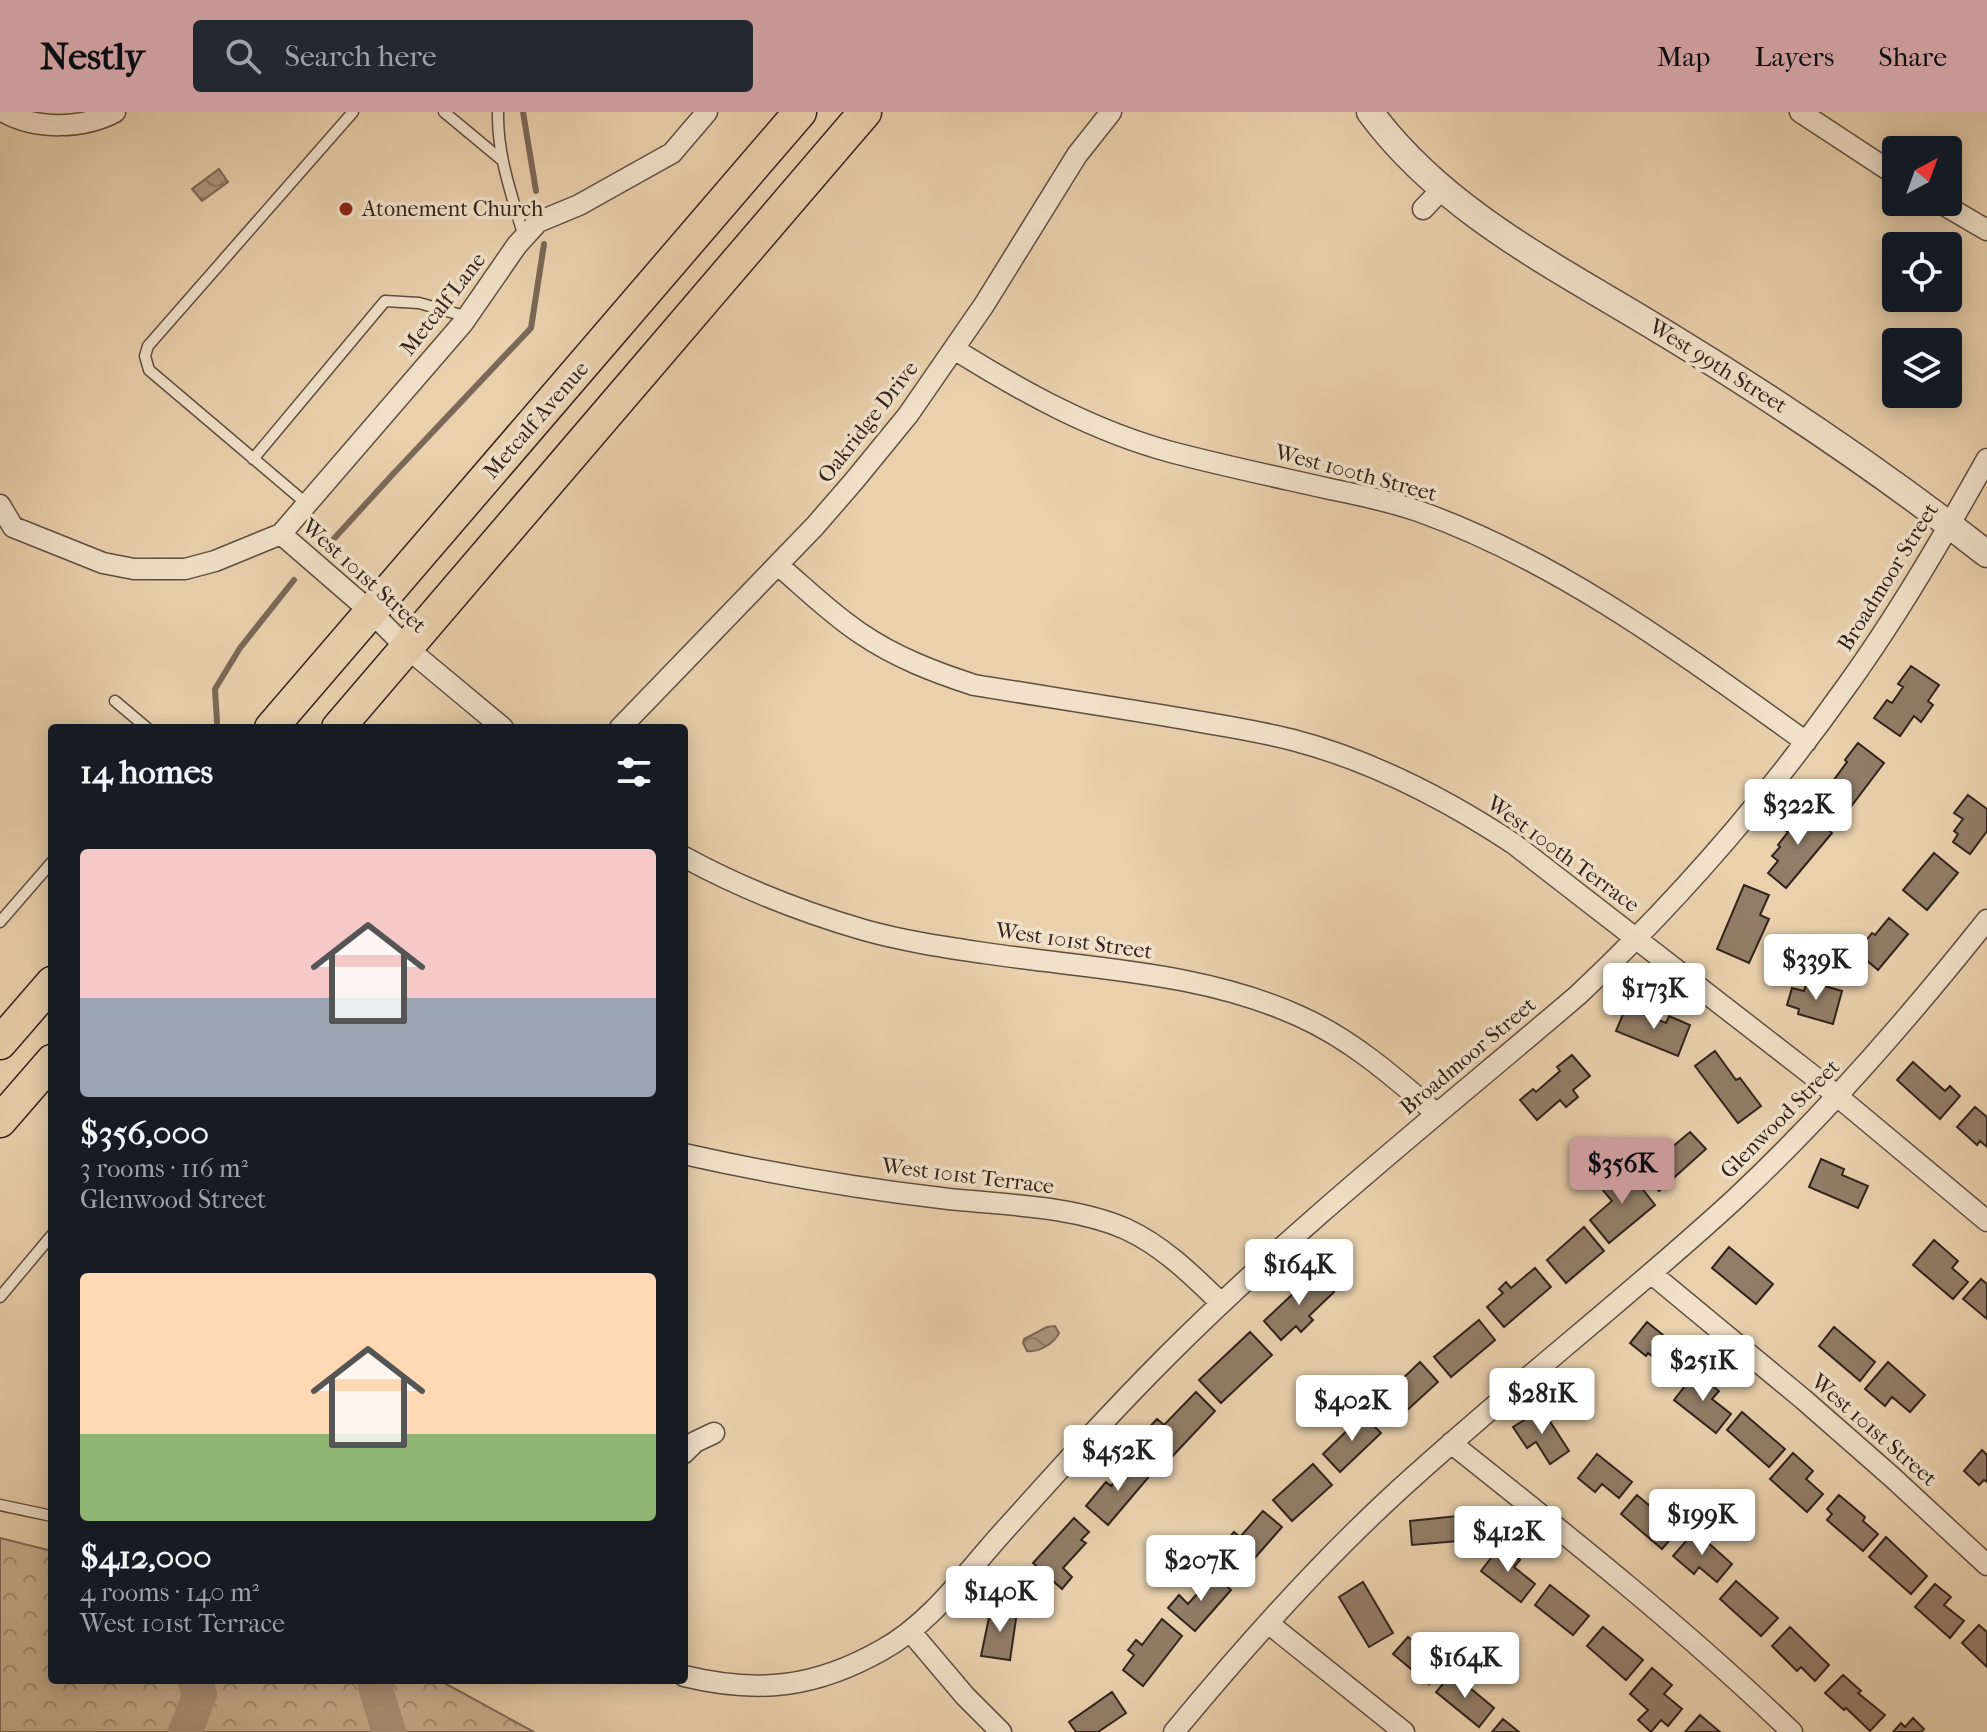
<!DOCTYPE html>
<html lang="en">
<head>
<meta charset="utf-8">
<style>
  :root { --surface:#171b24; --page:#242831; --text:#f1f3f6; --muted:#9ea1a6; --accent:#c59692 }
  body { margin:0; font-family:"IM FELL French Canon",serif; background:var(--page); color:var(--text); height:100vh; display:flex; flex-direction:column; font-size:30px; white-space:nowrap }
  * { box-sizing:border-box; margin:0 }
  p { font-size:26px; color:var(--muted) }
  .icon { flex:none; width:44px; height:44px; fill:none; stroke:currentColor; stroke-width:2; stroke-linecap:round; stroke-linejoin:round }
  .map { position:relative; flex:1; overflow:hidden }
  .sheet { position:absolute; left:48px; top:612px; width:640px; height:960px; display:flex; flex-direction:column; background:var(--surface); border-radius:8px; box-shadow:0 4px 20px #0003 }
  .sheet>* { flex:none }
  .needle { width:52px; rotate:41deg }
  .buttons { position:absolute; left:1882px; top:24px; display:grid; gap:16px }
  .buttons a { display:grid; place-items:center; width:80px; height:80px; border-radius:8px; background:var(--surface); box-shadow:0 4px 20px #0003; font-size:40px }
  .price { position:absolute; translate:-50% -68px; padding:0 18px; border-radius:8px; background:#fff; color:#222; font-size:26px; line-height:52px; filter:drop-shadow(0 2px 4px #0008) }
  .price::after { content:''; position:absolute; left:50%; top:48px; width:24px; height:18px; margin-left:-12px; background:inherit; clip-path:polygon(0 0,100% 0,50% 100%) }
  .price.current { background:var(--accent); color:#111 }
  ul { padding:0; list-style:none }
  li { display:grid; align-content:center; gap:16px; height:424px; padding:0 32px }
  li span { display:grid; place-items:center; height:248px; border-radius:8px; color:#555 }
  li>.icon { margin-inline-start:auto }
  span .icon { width:144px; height:144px; fill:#fffc; stroke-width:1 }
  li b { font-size:34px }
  h2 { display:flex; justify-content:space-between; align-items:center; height:96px; padding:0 32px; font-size:34px }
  header { display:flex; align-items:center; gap:48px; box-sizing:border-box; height:112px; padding:0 40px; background:var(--accent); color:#111 }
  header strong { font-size:38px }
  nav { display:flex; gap:44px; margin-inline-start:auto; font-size:28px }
  .search { width:560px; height:72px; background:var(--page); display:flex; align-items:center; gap:20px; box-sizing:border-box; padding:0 28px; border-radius:8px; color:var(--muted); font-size:30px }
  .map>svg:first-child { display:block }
</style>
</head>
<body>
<header>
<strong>Nestly</strong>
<div class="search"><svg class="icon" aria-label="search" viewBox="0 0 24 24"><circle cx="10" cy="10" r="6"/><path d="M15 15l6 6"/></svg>Search here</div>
<nav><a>Map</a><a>Layers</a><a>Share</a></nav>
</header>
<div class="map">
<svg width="1987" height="1620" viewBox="0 0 1987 1620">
  <defs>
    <pattern id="forest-crowns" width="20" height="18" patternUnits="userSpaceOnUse" patternTransform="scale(2)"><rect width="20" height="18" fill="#cab395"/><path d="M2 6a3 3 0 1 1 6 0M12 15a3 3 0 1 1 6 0" fill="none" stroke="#a59179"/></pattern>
    <pattern id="water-waves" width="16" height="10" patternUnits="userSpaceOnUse" patternTransform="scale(2)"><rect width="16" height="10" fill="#ab967c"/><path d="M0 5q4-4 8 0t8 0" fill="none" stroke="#8c7a65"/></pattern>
  </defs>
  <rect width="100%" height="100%" fill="#e9d1ae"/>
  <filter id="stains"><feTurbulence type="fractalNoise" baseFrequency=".0025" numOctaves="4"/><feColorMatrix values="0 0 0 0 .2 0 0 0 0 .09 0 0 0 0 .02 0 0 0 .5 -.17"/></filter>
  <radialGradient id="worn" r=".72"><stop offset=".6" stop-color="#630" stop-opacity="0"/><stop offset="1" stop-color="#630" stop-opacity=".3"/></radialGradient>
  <!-- forest -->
  <path fill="url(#forest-crowns)" stroke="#7e6b58" stroke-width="2" d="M0 1426 52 1439V1568H439L534 1620H0Z"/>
  <!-- water -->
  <path fill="url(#water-waves)" stroke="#7b6856" stroke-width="2" d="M219 57 228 70 202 89 192 77Z
    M1055 1214 1059 1221C1054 1231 1039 1241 1027 1239L1023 1231 1024 1227 1047 1215Z"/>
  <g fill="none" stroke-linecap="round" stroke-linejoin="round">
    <!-- stream -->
    <path stroke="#7b6856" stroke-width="6" d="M523 0 536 79
      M330 431 394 361 531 216 544 132
      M217 610 215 577 240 536 294 468"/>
    <!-- river -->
    <path stroke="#ab967c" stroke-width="34" d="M373 1568 389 1620
      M185 1620 200 1582 194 1568"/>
  </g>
  <!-- building -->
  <path fill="#927d68" stroke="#33231c" stroke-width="2" d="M1911 554 1939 573 1928 589 1933 593 1921 610 1914 604 1900 624 1874 606 1887 588 1892 591 1903 575 1898 572Z
    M1858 631 1884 651 1840 709 1813 687 1826 670 1830 673 1847 650 1845 648Z
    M1968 683 1987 697V719L1970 742 1953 730 1958 722 1954 719 1963 707 1954 701Z
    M1804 697 1832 721 1786 776 1768 761 1778 749 1772 744 1780 735 1778 733 1788 720 1785 718Z
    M1934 741 1958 761 1927 798 1903 778Z
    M1744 773 1769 783 1760 803 1769 807 1749 851 1717 837Z
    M1889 806 1908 822 1878 858 1857 840 1872 821 1875 823Z
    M1807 869 1842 879 1833 912 1798 902 1799 897 1787 893 1792 876 1804 879Z
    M1626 895 1666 911 1669 904 1690 913 1678 944 1616 919Z
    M1715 939 1736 968 1740 966 1761 994 1738 1011 1695 954Z
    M1572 943 1590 964 1573 978 1578 985 1566 995 1560 988 1537 1008 1520 988 1533 977 1536 980 1560 959 1557 955Z
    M1913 950 1945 979 1950 974 1960 984 1940 1007 1897 968Z
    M1975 995 1987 1005V1035L1980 1029 1977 1033 1957 1015Z
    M1690 1020 1706 1037 1659 1079 1642 1060 1656 1047 1653 1044 1661 1036 1665 1041Z
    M1821 1047 1844 1057 1842 1063 1868 1074 1858 1096 1809 1075Z
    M1627 1057 1655 1093 1609 1131 1590 1108 1612 1089 1602 1077Z
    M1584 1115 1604 1139 1566 1171 1547 1148Z
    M1934 1128 1958 1149 1952 1156 1968 1170 1953 1187 1913 1153Z
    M1729 1135 1773 1172 1756 1192 1712 1156Z
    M1535 1156 1551 1175 1504 1215 1487 1195 1503 1181 1499 1177 1506 1170 1511 1176Z
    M1315 1161 1334 1180 1309 1204 1313 1208 1301 1220 1296 1214 1281 1228 1264 1209Z
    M1981 1167 1987 1172V1207L1963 1187Z
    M1479 1208 1495 1228 1451 1265 1434 1245Z
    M1647 1210 1690 1245 1676 1263 1648 1241 1646 1244 1630 1231Z
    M1834 1215 1875 1250 1860 1269 1819 1234Z
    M1250 1220 1272 1243 1221 1291 1199 1268Z
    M1420 1250 1438 1270 1393 1311 1374 1290 1384 1281 1379 1276 1390 1266 1396 1273Z
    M1888 1250 1925 1283 1910 1300 1892 1285 1885 1294 1865 1277Z
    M1696 1260 1719 1279 1712 1287 1731 1302 1716 1321 1674 1288Z
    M1196 1280 1215 1299 1167 1350 1140 1325 1157 1307 1164 1313Z
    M1542 1297 1569 1339 1550 1352 1536 1330 1527 1336 1513 1315Z
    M1742 1300 1785 1337 1769 1355 1727 1318Z
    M1363 1303 1381 1321 1340 1360 1323 1342Z
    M1982 1338 1987 1343V1370L1984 1368 1979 1373 1964 1359Z
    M1793 1341 1813 1359 1806 1367 1823 1382 1807 1400 1770 1367Z
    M1597 1342 1632 1370 1619 1386 1602 1372 1595 1380 1578 1366Z
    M1138 1348 1152 1361 1108 1413 1086 1394 1106 1370 1111 1374 1124 1358 1127 1360Z
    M1313 1352 1332 1373 1292 1409 1273 1388Z
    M1637 1383 1678 1418 1662 1437 1621 1402Z
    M1839 1383 1865 1405 1863 1409 1878 1422 1863 1439 1827 1408 1832 1402 1827 1397Z
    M1263 1399 1282 1415 1238 1465 1216 1446 1228 1433 1225 1430 1234 1420 1240 1425Z
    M1467 1403 1470 1428 1412 1433 1410 1409Z
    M1074 1406 1089 1420 1081 1428 1086 1431 1063 1456 1072 1465 1062 1477 1033 1451Z
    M1695 1419 1732 1452 1717 1470 1699 1455 1694 1462 1673 1444Z
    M1886 1425 1927 1464 1911 1482 1869 1445Z
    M1501 1433 1520 1448 1514 1455 1535 1472 1521 1490 1481 1459Z
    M1214 1463 1231 1478 1195 1519 1168 1496 1179 1483 1188 1492Z
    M1736 1469 1778 1506 1761 1524 1720 1487Z
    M1363 1470 1393 1521 1369 1535 1339 1485Z
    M1935 1472 1951 1485 1944 1493 1964 1509 1950 1526 1915 1495Z
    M1550 1473 1589 1504 1573 1523 1535 1493Z
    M991 1496 1017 1500 1010 1548 981 1544Z
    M1162 1507 1182 1524 1143 1574 1123 1558 1134 1543 1128 1538 1136 1528 1142 1533Z
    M1979 1513 1987 1520V1555L1962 1531Z
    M1603 1515 1643 1548 1626 1568 1587 1534Z
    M1790 1515 1829 1553 1815 1569 1801 1555 1797 1559 1772 1534Z
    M1408 1525 1444 1555 1429 1572 1393 1542Z
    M1652 1556 1672 1573 1664 1582 1682 1597 1668 1614 1661 1608 1651 1620 1638 1608 1648 1598 1630 1582Z
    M1452 1561 1494 1596 1479 1615 1436 1580Z
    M1843 1563 1861 1579 1858 1581 1885 1603 1870 1619 1846 1596 1844 1598 1825 1581Z
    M1112 1580 1126 1601 1098 1620H1076L1069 1610Z
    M1700 1603 1720 1620H1685Z
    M1913 1606 1924 1617 1921 1620H1893L1901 1611 1905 1615Z
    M1503 1607 1519 1620H1492Z"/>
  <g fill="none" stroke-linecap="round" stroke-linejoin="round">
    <!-- service casing -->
    <g stroke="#604e40" stroke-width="13">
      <path id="service" d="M444 0 503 49
        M498 0C497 43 512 84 524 125
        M253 347 385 189 419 191 468 205
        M307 392 149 258 145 244 148 234 353 0
        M115 589 147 616
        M0 810 52 750
        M0 1185 52 1123
        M0 1393 52 1404"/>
    </g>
    <!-- minor casing -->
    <g stroke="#604e40" stroke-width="23">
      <path id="minor" d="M4 0C36 18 83 17 115 0
        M1800 0 1896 63
        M1939 90 1987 118
        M1423 97 1443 76
        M954 237C1023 280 1093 319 1171 340 1224 354 1277 365 1330 377 1360 383 1389 389 1418 399 1561 450 1683 542 1806 630
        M0 393 13 415 103 451 134 457H185L215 449 281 422 371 500 407 536 503 616
        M281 422 463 211 517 133 538 110 579 93 672 41 707 0
        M778 453C805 476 830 501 860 521 895 545 934 560 974 573 1036 583 1099 593 1161 603 1205 611 1250 617 1293 628 1373 649 1446 687 1514 732L1812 963 1987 1109
        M620 616 815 414 854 369 908 303 984 193 1077 43 1111 0
        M684 745C741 776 802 800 864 818 903 829 944 835 984 841 1089 857 1200 859 1299 904 1351 927 1394 965 1437 1002
        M684 1042C769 1061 854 1076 941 1086 1000 1093 1072 1093 1126 1117 1163 1134 1192 1163 1221 1191
        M1652 1162 1803 1287 1892 1365 1987 1453
        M1451 1331C1568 1424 1685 1517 1792 1620
        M684 1341 695 1330 714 1321
        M1268 1511 1404 1620
        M910 1519 965 1584 1001 1620
        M684 1564C758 1582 815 1576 882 1538 931 1511 966 1461 1003 1420 1057 1360 1111 1300 1168 1243 1297 1114 1440 1001 1578 883 1677 790 1767 686 1846 575 1898 503 1943 425 1987 347
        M1174 1620C1241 1539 1311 1460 1387 1389 1500 1284 1622 1191 1735 1087 1827 1001 1909 906 1987 808"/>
    </g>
    <!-- tertiary casing -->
    <g stroke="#604e40" stroke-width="29">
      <path id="tertiary" d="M1370 0C1445 102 1563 158 1668 223 1778 290 1885 362 1987 442"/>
    </g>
    <!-- primary casing -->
    <g stroke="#33231c" stroke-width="35">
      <path id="primary" d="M271 616 800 0
        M338 616 865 0
        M0 931 52 871
        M0 1009 52 949"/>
    </g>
    <!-- service -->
    <use href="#service" stroke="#f1e1ca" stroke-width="10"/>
    <!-- minor -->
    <use href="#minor" stroke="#f1e1ca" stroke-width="20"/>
    <!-- tertiary -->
    <use href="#tertiary" stroke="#f1e1ca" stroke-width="26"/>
    <!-- primary -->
    <use href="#primary" stroke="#e9d1ae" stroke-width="32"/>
  </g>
  <!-- markers -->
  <circle fill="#8f2418" stroke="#f1e1ca" stroke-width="3" cx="346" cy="97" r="8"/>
  <g text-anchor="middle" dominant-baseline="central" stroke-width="7" stroke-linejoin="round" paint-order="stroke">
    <!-- poi labels -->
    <g font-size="22" fill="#33231c" stroke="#f1e1ca" text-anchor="start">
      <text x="362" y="97">Atonement Church</text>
    </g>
    <!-- street labels -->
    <g font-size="22" fill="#33231c" stroke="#f1e1ca">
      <text transform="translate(443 192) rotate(-52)">Metcalf Lane</text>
      <text transform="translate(1718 254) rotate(32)">West 99th Street</text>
      <text transform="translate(536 308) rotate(-49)">Metcalf Avenue</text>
      <text transform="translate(868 310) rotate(-52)">Oakridge Drive</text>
      <text transform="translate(1356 361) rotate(15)">West 100th Street</text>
      <text transform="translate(364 464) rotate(42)">West 101st Street</text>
      <text transform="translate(1888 465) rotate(-58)">Broadmoor Street</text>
      <text transform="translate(1563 742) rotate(36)">West 100th Terrace</text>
      <text transform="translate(1074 829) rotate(8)">West 101st Street</text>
      <text transform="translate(1468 944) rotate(-40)">Broadmoor Street</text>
      <text transform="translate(1780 1007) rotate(-45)">Glenwood Street</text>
      <text transform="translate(968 1064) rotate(7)">West 101st Terrace</text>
      <text transform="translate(1874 1318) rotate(41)">West 101st Street</text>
    </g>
  </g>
  <rect width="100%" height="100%" filter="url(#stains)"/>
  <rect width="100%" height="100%" fill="url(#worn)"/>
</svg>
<div class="buttons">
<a><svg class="needle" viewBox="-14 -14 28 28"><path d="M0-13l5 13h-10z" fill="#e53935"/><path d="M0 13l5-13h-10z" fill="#9ea1a6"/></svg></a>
<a><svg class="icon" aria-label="locate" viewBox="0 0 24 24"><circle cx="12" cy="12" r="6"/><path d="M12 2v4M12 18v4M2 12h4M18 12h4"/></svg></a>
<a><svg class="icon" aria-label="layers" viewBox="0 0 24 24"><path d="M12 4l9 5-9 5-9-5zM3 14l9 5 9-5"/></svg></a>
</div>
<b class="price" style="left:1798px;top:735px">$322K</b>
<b class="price" style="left:1816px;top:890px">$339K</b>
<b class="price" style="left:1654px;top:919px">$173K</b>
<b class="price current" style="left:1622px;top:1094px">$356K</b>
<b class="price" style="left:1299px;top:1195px">$164K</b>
<b class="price" style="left:1703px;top:1291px">$251K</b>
<b class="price" style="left:1542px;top:1324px">$281K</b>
<b class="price" style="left:1352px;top:1331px">$402K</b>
<b class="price" style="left:1118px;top:1381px">$452K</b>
<b class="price" style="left:1702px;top:1445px">$199K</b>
<b class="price" style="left:1508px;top:1462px">$412K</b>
<b class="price" style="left:1201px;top:1491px">$207K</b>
<b class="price" style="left:1000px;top:1522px">$140K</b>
<b class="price" style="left:1465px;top:1588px">$164K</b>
<section class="sheet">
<h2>14 homes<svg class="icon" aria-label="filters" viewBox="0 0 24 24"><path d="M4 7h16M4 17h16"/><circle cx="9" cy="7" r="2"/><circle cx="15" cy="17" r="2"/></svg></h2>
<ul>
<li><span style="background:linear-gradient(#f6c9c9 60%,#9aa5b1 0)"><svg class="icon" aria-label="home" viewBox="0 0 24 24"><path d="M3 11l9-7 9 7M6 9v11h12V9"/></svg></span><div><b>$356,000</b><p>3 rooms · 116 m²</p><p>Glenwood Street</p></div></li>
<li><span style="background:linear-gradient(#ffd9b3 65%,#8fb573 0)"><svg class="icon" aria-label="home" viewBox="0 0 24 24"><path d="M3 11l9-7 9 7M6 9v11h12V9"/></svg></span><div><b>$412,000</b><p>4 rooms · 140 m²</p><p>West 101st Terrace</p></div></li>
</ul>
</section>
</div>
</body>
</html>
